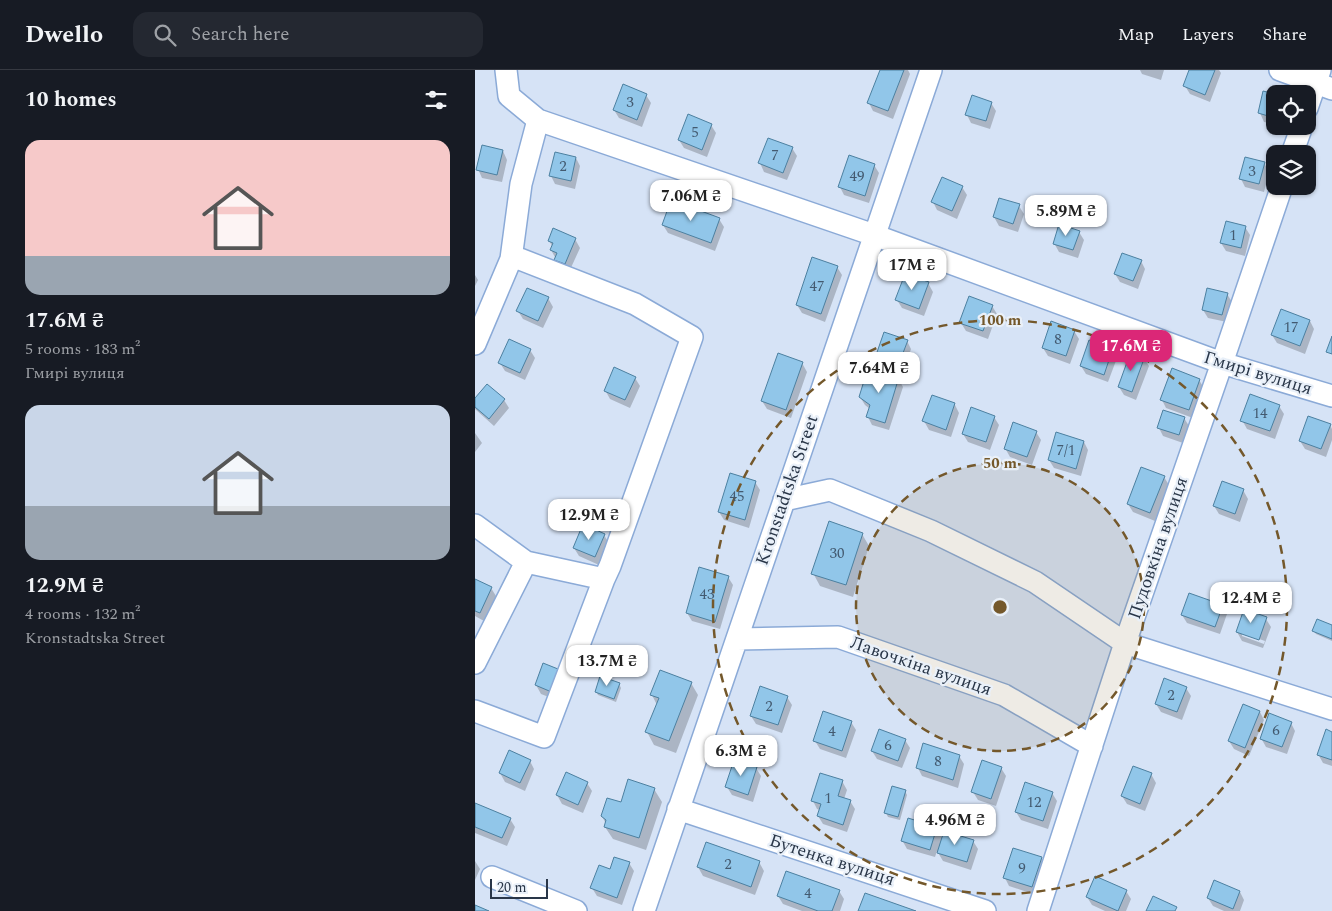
<!DOCTYPE html>
<html lang="en">
<head>
<meta charset="utf-8">
<style>
  :root { --surface:#171b24; --page:#242831; --text:#f1f3f6; --muted:#9ea1a6; --line:#363941; --accent:#db2777 }
  body { margin:0; font-family:Spectral,serif; background:var(--page); color:var(--text); height:100vh; display:flex; flex-direction:column; font-size:19px; white-space:nowrap }
  * { box-sizing:border-box; margin:0 }
  p { font-size:16px; color:var(--muted) }
  .icon { flex:none; width:28px; height:28px; fill:none; stroke:currentColor; stroke-width:2; stroke-linecap:round; stroke-linejoin:round }
  .map { position:relative; flex:1; overflow:hidden }
  .drawer { display:flex; flex-direction:column; background:var(--surface); width:475px }
  .drawer>* { flex:none }
  .fabs { position:absolute; left:791px; top:15px; display:grid; gap:10px }
  .fabs a { display:grid; place-items:center; width:50px; height:50px; border-radius:10px; background:var(--surface); box-shadow:0 1px 4px #0004; font-size:25px }
  .scale { position:absolute; left:15px; bottom:12px; width:58px; box-sizing:border-box; padding-left:5px; border:2px solid #293648; border-top:0; font-size:14px; line-height:18px; white-space:nowrap; color:#293648; -webkit-text-stroke:4px #e9f0f9; paint-order:stroke }
  .price { position:absolute; translate:-50% -42px; padding:0 11px; border-radius:10px; background:#fff; color:#222; font-size:16px; line-height:32px; filter:drop-shadow(0 1px 2px #0008) }
  .price::after { content:''; position:absolute; left:50%; top:30px; width:15px; height:11px; margin-left:-8px; background:inherit; clip-path:polygon(0 0,100% 0,50% 100%) }
  .price.on { background:var(--accent); color:#fff }
  ul { padding:0; list-style:none }
  li { display:grid; align-content:center; gap:10px; height:265px; padding:0 25px }
  li span { display:grid; place-items:center; height:155px; border-radius:15px; color:#555 }
  li>.icon { margin-inline-start:auto }
  span .icon { width:90px; height:90px; fill:#fffc; stroke-width:1 }
  li b { font-size:21px }
  h2 { display:flex; justify-content:space-between; align-items:center; height:60px; padding:0 25px; font-size:21px }
  header { display:flex; align-items:center; gap:30px; box-sizing:border-box; height:70px; padding:0 25px; background:var(--surface); border-bottom:1px solid var(--line) }
  header strong { font-size:24px }
  nav { display:flex; gap:28px; margin-inline-start:auto; font-size:18px }
  .search { width:350px; height:45px; background:var(--page); display:flex; align-items:center; gap:12px; box-sizing:border-box; padding:0 18px; border-radius:15px; color:var(--muted); font-size:19px }
  main { display:flex; flex:1; min-height:0 }
  .map>svg:first-child { display:block }
</style>
</head>
<body>
<header>
<strong>Dwello</strong>
<div class="search"><svg class="icon" aria-label="search" viewBox="0 0 24 24"><circle cx="10" cy="10" r="6"/><path d="M15 15l6 6"/></svg>Search here</div>
<nav><a>Map</a><a>Layers</a><a>Share</a></nav>
</header>
<main>
<section class="drawer">
<h2>10 homes<svg class="icon" aria-label="filters" viewBox="0 0 24 24"><path d="M4 7h16M4 17h16"/><circle cx="9" cy="7" r="2"/><circle cx="15" cy="17" r="2"/></svg></h2>
<ul>
<li><span style="background:linear-gradient(#f6c9c9 75%,#9aa5b1 0)"><svg class="icon" aria-label="home" viewBox="0 0 24 24"><path d="M3 11l9-7 9 7M6 9v11h12V9"/></svg></span><div><b>17.6M ₴</b><p>5 rooms · 183 m²</p><p>Гмирі вулиця</p></div></li>
<li><span style="background:linear-gradient(#c9d6e8 65%,#9aa5b1 0)"><svg class="icon" aria-label="home" viewBox="0 0 24 24"><path d="M3 11l9-7 9 7M6 9v11h12V9"/></svg></span><div><b>12.9M ₴</b><p>4 rooms · 132 m²</p><p>Kronstadtska Street</p></div></li>
</ul>
</section>
<div class="map">
<svg width="857" height="841" viewBox="0 0 857 841">
  <rect width="100%" height="100%" fill="#d6e3f6"/>
  <!-- shadow -->
  <path fill="#0003" fill-rule="evenodd" d="M406 0H433L435 4 418 49 398 41 394 33Z
    M665 0H689L686 10 667 4Z
    M716 0H744L746 3 735 32 715 24 710 16Z
    M171 25 176 33 167 57 144 48 139 40Z
    M800 26V54L789 52 785 43Z
    M516 33 521 41 515 59 496 53 492 45Z
    M236 55 241 63 232 87 209 78 204 70Z
    M317 78 322 86 312 110 289 102 285 93Z
    M28 81 32 90 27 112 7 108 3 99Z
    M101 88 105 96 100 119 80 114 76 106Z
    M789 93 794 102 789 122 770 117 766 109Z
    M399 95 404 103 394 133 369 125 365 117Z
    M487 117 492 125 482 149 462 140 458 132Z
    M544 136 549 144 543 162 524 156 519 147Z
    M244 149 249 157 240 181 193 163 188 155Z
    M770 157 775 165 770 186 751 181 746 173Z
    M604 162 609 170 603 188 584 182 579 173Z
    M100 169 105 178 94 202 86 198 76 180 78 177 74 171Z
    M666 191 670 199 663 219 645 212 640 204Z
    M362 197 367 205 350 252 327 243 322 235Z
    M0 205 3 210 0 216Z
    M453 213 458 222 449 246 427 238 422 230Z
    M752 224 757 232 752 252 733 248 728 240Z
    M73 228 78 237 68 258 48 249 43 241Z
    M517 236 522 244 513 269 491 261 486 253Z
    M835 251 839 259 830 284 802 273 797 265Z
    M599 261 604 269 595 294 573 286 568 278Z
    M432 271 436 279 428 304 406 296 401 288Z
    M637 279 642 288 633 312 611 304 606 296Z
    M55 280 60 288 50 310 30 301 25 293Z
    M669 288 674 296 661 330 649 325 644 317Z
    M327 293 332 302 316 348 292 339 287 331Z
    M160 308 165 316 155 338 135 329 130 320Z
    M423 308 428 317 414 360 397 355 393 347 395 339 390 335 385 327Z
    M724 310 729 318 718 348 691 338 687 330Z
    M12 316 29 330 34 338 19 356 0 339V330Z
    M458 326 480 335 484 343 476 367 454 360 449 351Z
    M804 336 809 344 800 369 772 359 767 350Z
    M519 347 524 355 515 380 493 372 488 364Z
    M709 348 714 356 708 373 688 366 684 358Z
    M855 355 857 359V370L851 387 830 379 825 371Z
    M561 362 566 370 557 395 535 387 530 378Z
    M0 363 7 373 0 382Z
    M609 372 613 380 606 406 579 398 574 390Z
    M689 407 694 415 680 451 658 442 653 434Z
    M280 412 285 420 274 458 249 450 244 442Z
    M768 420 773 429 765 452 744 444 739 436Z
    M387 464 394 476 378 527 345 516 338 503Z
    M129 465 134 473 124 495 104 486 99 478Z
    M253 507 258 515 245 559 217 551 212 543Z
    M0 510 16 518 21 526 9 551 0 546Z
    M747 536 752 544 745 564 712 553 707 545Z
    M791 549 796 557 788 578 767 571 762 562ZM767 563 790 571 789 574 767 566Z
    M857 557V571L841 564 838 560Z
    M69 595 84 631 66 624 61 615Z
    M216 613 223 625 201 683 179 675 172 662 182 635 177 625Z
    M144 614 146 618 141 632 123 625 121 621Z
    M711 618 716 626 707 650 686 642 681 634Z
    M312 627 317 635 307 663 281 654 276 646Z
    M785 642 789 650 774 686 759 679 754 671Z
    M376 652 381 660 371 688 345 679 340 671Z
    M816 653 820 661 812 684 791 677 786 668Z
    M857 663V696L848 693 843 684Z
    M430 670 435 678 427 698 402 689 397 681Z
    M484 686 489 694 483 718 447 706 443 698Z
    M55 691 59 699 50 721 30 712 25 703Z
    M281 698 286 706 278 732 257 725 252 717Z
    M526 698 531 706 521 736 503 730 498 722Z
    M676 704 681 713 670 741 652 734 647 726Z
    M367 711 372 720 369 729 375 731 380 739 372 762 348 754 343 746 345 740 342 739 338 731Z
    M112 713 117 721 108 743 87 734 82 725Z
    M179 719 187 732 171 780 138 769 130 757 131 754 127 746 146 734Z
    M430 721 432 725 425 750 413 747 411 743Z
    M577 723 582 731 573 759 546 750 541 742Z
    M0 735 35 749 40 757 32 776 0 763Z
    M434 750 462 758 468 769 498 771 503 779 496 800 468 791 462 781 460 787 432 779 427 770Z
    M566 788 571 797 561 825 534 816 530 808Z
    M0 791 5 799 0 810Z
    M284 792 289 801 280 825 228 806 223 797Z
    M154 793 159 801 147 835 122 826 117 818 136 800Z
    M364 821 369 829 365 841H327L308 834 303 826Z
    M651 821 656 829 651 841H630L617 835 612 827Z
    M765 822 769 830 765 841H749L738 836 733 828Z"/>
  <!-- building -->
  <path fill="#91c6e9" stroke="#4c80a0" d="M405 0H429L413 41 392 33Z
    M714 0H740L730 25 708 16Z
    M148 14 172 24 162 50 138 40Z
    M788 21 800 24V48L783 43Z
    M497 25 517 32 511 51 490 45Z
    M213 44 237 54 227 80 203 70Z
    M293 68 318 77 308 103 283 93Z
    M7 75 28 80 22 105 1 100Z
    M80 82 101 87 96 111 74 106Z
    M374 85 400 94 390 126 363 117Z
    M770 87 790 92 784 114 764 109Z
    M467 107 488 116 477 141 456 132Z
    M524 128 545 134 538 154 518 147Z
    M196 130 245 148 236 173 187 155Z
    M751 151 771 156 766 178 745 173Z
    M584 154 605 161 598 180 578 174Z
    M78 158 101 168 90 194 79 190 82 183 75 180 78 173 73 171Z
    M647 183 667 190 658 211 639 204Z
    M337 187 363 196 346 244 321 235Z
    M430 204 454 212 444 239 420 230Z
    M52 218 74 227 63 251 41 241Z
    M732 218 753 223 747 245 727 240Z
    M494 226 518 235 508 261 484 253Z
    M806 239 835 250 825 276 796 265Z
    M576 251 600 260 591 286 567 278Z
    M409 262 433 270 423 296 400 288Z
    M857 266V284L851 282Z
    M34 269 56 279 45 303 23 293Z
    M614 270 638 278 629 305 605 296Z
    M656 281 670 286 657 322 643 317Z
    M303 283 328 292 311 340 286 331Z
    M139 297 161 307 150 330 129 321Z
    M393 298 424 307 410 353 391 347 395 335 384 327Z
    M697 298 725 309 714 340 685 330Z
    M12 314 30 329 14 349 0 337V328Z
    M775 324 805 335 795 361 765 351Z
    M457 325 480 333 471 360 447 351Z
    M496 337 520 346 511 372 487 364Z
    M688 340 710 347 704 365 682 358Z
    M833 346 856 354 846 379 824 371Z
    M538 352 562 361 552 387 529 379Z
    M581 362 609 371 601 399 573 390Z
    M666 397 690 406 675 443 652 434Z
    M255 403 281 411 270 450 243 442Z
    M747 411 769 419 760 444 738 436Z
    M354 451 388 463 371 515 336 504Z
    M108 454 130 464 120 487 98 478Z
    M224 497 254 506 240 552 211 543Z
    M0 509 17 517 5 543 0 541Z
    M714 523 748 535 740 557 706 545Z
    M769 539 792 547 784 570 761 562Z
    M842 549 857 555V569L837 561Z
    M68 593 88 601 79 623 60 615Z
    M185 600 217 612 194 671 170 662 184 628 175 625Z
    M125 606 145 613 139 629 120 622Z
    M689 608 712 617 702 642 680 634Z
    M285 616 313 626 303 655 275 646Z
    M768 634 785 641 770 678 753 671Z
    M348 641 377 651 367 681 338 671Z
    M794 643 817 652 807 677 785 669Z
    M404 659 431 669 423 691 396 681Z
    M851 659 857 662V690L842 685Z
    M448 673 485 685 478 710 441 698Z
    M34 680 56 690 45 713 24 703Z
    M259 690 282 697 273 725 250 717Z
    M507 690 527 697 516 729 496 722Z
    M658 696 677 703 665 734 646 726Z
    M91 702 113 712 103 735 81 725Z
    M345 703 368 710 363 726 376 730 368 755 342 746 346 734 336 731Z
    M153 709 180 718 164 768 129 757 131 750 126 746 132 728 146 732Z
    M550 712 578 722 568 751 540 742Z
    M417 716 431 720 423 747 409 743Z
    M0 733 36 748 27 768 0 757Z
    M433 748 462 757 455 780 426 771Z
    M469 761 499 770 492 792 462 783Z
    M231 772 285 791 276 817 222 797Z
    M538 778 567 787 557 817 528 808Z
    M139 787 155 792 142 828 115 818 124 795 135 799Z
    M311 801 365 820 357 841H343L302 826Z
    M620 806 652 820 643 841 611 827Z
    M739 810 765 821 758 839 732 828Z
    M390 823 441 841H383Z
    M678 826 702 837 700 841H671Z
    M0 835 14 841H0Z"/>
  <g fill="none" stroke-linecap="round" stroke-linejoin="round">
    <!-- minor casing -->
    <g stroke="#8baad7" stroke-width="24">
      <path id="minor" d="M31 0 34 26 63 50 399 165 747 293 857 326
        M805 0 857 19
        M832 38 845 0
        M817 84 827 56
        M0 274 36 189 46 114 63 50
        M309 430 355 420 456 461 560 512 650 573 857 639
        M0 455 51 492 129 509 135 496 217 267 160 234 37 186
        M262 569 363 567 529 625 617 676
        M0 593 51 492
        M0 641 69 667 129 509
        M203 739 510 841
        M17 807 101 841
        M169 841 456 0
        M563 841 650 573 747 293 807 116"/>
    </g>
    <!-- minor -->
    <use href="#minor" stroke="#fff" stroke-width="21"/>
  </g>
  <!-- distance rings -->
  <circle cx="525" cy="537" r="144" fill="#74582b" fill-opacity=".12"/>
  <g fill="none" stroke="#74582b" stroke-width="2.5" stroke-dasharray="9 6">
    <circle cx="525" cy="537" r="144"/>
    <circle cx="525" cy="537" r="287"/>
  </g>
  <g text-anchor="middle" dominant-baseline="central" stroke-width="4.5" stroke-linejoin="round" paint-order="stroke">
    <!-- number labels -->
    <g font-size="15" fill="#435a70">
      <text x="155" y="32">3</text>
      <text x="220" y="62">5</text>
      <text x="300" y="85">7</text>
      <text x="88" y="96">2</text>
      <text x="777" y="101">3</text>
      <text x="382" y="106">49</text>
      <text x="758" y="165">1</text>
      <text x="342" y="216">47</text>
      <text x="816" y="257">17</text>
      <text x="583" y="269">8</text>
      <text x="785" y="343">14</text>
      <text x="591" y="380">7/1</text>
      <text x="262" y="426">45</text>
      <text x="362" y="483">30</text>
      <text x="232" y="524">43</text>
      <text x="696" y="625">2</text>
      <text x="294" y="636">2</text>
      <text x="801" y="660">6</text>
      <text x="357" y="661">4</text>
      <text x="413" y="675">6</text>
      <text x="463" y="691">8</text>
      <text x="353" y="728">1</text>
      <text x="559" y="732">12</text>
      <text x="253" y="794">2</text>
      <text x="547" y="798">9</text>
      <text x="333" y="823">4</text>
    </g>
    <!-- street labels -->
    <g font-size="18" fill="#293648" stroke="#e9f0f9">
      <text transform="translate(783 303) rotate(17)">Гмирі вулиця</text>
      <text transform="translate(312 420) rotate(-71)">Kronstadtska Street</text>
      <text transform="translate(683 478) rotate(-71)">Пудовкіна вулиця</text>
      <text transform="translate(446 596) rotate(19)">Лавочкіна вулиця</text>
      <text transform="translate(357 790) rotate(18)">Бутенка вулиця</text>
    </g>
  </g>
  <circle cx="525" cy="537" r="8" fill="#74582b" stroke="#e9f0f9" stroke-width="2.5"/>
  <g font-size="15" text-anchor="middle" font-weight="bold" fill="#74582b" stroke="#e9f0f9" stroke-width="4.5" stroke-linejoin="round" paint-order="stroke">
    <text x="525" y="255">100 m</text>
    <text x="525" y="398">50 m</text>
  </g>
</svg>
<div class="fabs">
<a><svg class="icon" aria-label="locate" viewBox="0 0 24 24"><circle cx="12" cy="12" r="6"/><path d="M12 2v4M12 18v4M2 12h4M18 12h4"/></svg></a>
<a><svg class="icon" aria-label="layers" viewBox="0 0 24 24"><path d="M12 4l9 5-9 5-9-5zM3 14l9 5 9-5"/></svg></a>
</div>
<div class="scale">20 m</div>
<b class="price" style="left:216px;top:152px">7.06M ₴</b>
<b class="price" style="left:591px;top:167px">5.89M ₴</b>
<b class="price" style="left:437px;top:221px">17M ₴</b>
<b class="price on" style="left:656px;top:302px">17.6M ₴</b>
<b class="price" style="left:404px;top:324px">7.64M ₴</b>
<b class="price" style="left:114px;top:471px">12.9M ₴</b>
<b class="price" style="left:776px;top:554px">12.4M ₴</b>
<b class="price" style="left:132px;top:617px">13.7M ₴</b>
<b class="price" style="left:266px;top:707px">6.3M ₴</b>
<b class="price" style="left:480px;top:776px">4.96M ₴</b>
</div>
</main>
</body>
</html>
